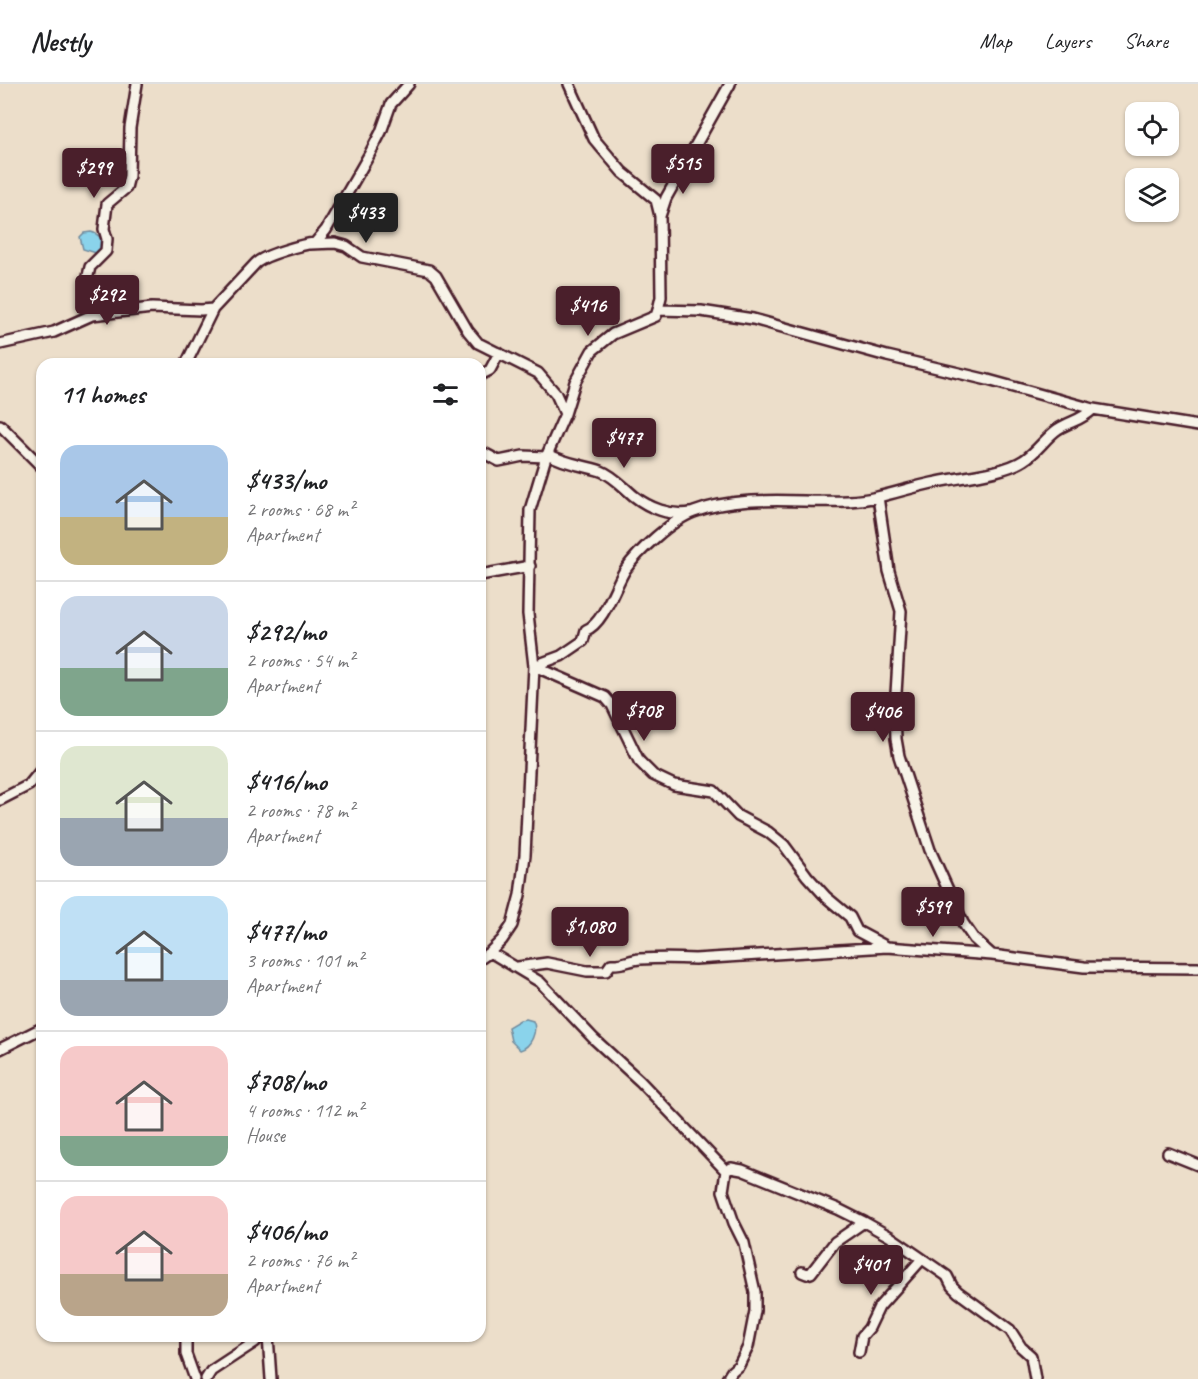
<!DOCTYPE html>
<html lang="en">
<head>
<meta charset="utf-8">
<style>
  :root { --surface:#fff; --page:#f2f2f2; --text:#202124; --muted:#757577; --line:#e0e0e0; --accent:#4a1f2b }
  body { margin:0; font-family:Caveat,sans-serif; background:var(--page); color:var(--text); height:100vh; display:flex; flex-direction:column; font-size:22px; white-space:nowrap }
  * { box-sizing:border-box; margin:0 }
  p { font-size:20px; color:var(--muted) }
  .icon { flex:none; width:33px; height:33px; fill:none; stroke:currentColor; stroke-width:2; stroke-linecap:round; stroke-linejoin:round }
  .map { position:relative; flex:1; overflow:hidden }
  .side { position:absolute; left:36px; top:274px; width:450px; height:984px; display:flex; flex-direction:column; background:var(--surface); border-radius:18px; box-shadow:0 2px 4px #0004 }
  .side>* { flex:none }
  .tools { position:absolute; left:1125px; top:18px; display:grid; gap:12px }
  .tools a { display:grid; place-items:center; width:54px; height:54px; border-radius:12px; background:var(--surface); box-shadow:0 2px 4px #0004; font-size:30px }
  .price { position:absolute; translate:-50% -51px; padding:0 14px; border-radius:6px; background:var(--accent); color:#fff; font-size:20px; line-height:39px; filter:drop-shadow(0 2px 3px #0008) }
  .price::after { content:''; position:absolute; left:50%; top:36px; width:18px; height:14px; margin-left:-9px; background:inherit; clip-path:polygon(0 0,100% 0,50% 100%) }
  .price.active { background:#222; color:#fff }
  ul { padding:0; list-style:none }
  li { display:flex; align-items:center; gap:18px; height:150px; padding:0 24px }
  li+li { border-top:2px solid var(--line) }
  li span { display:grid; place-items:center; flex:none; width:168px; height:120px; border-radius:18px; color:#555 }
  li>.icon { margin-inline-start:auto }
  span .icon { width:72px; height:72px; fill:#fffc; stroke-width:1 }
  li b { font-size:26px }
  h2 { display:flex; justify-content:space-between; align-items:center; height:72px; padding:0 24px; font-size:26px }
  header { display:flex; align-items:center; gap:36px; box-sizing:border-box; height:84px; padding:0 30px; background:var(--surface); border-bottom:2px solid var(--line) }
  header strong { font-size:28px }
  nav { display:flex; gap:33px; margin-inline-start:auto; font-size:21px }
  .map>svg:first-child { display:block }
</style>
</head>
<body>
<header>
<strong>Nestly</strong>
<nav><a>Map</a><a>Layers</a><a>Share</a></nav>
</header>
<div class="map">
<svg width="1198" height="1295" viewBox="0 0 1198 1295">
  <rect width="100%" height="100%" fill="#ecdeca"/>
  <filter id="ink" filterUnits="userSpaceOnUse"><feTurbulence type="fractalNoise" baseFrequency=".0167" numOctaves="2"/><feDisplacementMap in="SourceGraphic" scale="12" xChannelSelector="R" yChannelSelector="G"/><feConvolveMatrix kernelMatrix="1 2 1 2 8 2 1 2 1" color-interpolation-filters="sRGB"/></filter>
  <g filter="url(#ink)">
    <!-- water -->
    <path fill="#8ad3eb" stroke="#708b9e" stroke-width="1.5" d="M91 148C99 150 101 154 103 161L100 167 96 169 83 165 80 153 84 149Z
      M526 935 533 937C538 947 531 963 520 966L511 957 508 943 520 936Z"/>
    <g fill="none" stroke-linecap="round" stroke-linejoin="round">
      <!-- minor casing -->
      <g stroke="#4a1f2b" stroke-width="14">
        <path id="minor" d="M569 0 594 55 622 88 656 116 660 132
          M310 160 335 159 346 162 362 173 429 186 436 192 468 247 478 259 538 289 556 310 565 330
          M658 226 661 213 660 132 666 114 730 0
          M92 231 87 196 90 183 106 167 107 155 104 145 107 120 126 104 129 92 130 44 137 0
          M0 260 54 248 92 231 152 224 201 226 213 225
          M186 280 213 225 256 179C265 171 303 160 315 159L326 146 369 71 381 48 391 20 409 0
          M480 291 490 286 499 269
          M0 341 42 383
          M480 367 499 377 523 372 546 373
          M548 370C565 380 583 381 601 387 614 392 623 403 634 412 649 424 670 432 690 429
          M878 413 889 487 901 527 895 626 896 655 899 672 930 766 963 839 974 855 992 871
          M480 491 530 482
          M534 582 561 572 583 557 586 546C604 539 615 502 625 486 638 467 672 436 694 428 742 410 798 419 848 417 877 416 904 405 932 399 958 393 1003 390 1024 376 1037 368 1046 353 1058 345 1071 337 1082 336 1093 325
          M534 582 605 613 612 621 639 677 653 691 674 701 714 707 738 732 768 748 784 761 807 792 826 813 850 833 857 847 887 863
          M0 716 29 701 42 685
          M490 868 540 898 594 955 640 997 726 1087 731 1084 742 1086 838 1125 864 1138 889 1152 947 1192 952 1202 958 1208 1010 1246 1021 1263 1031 1272 1035 1295
          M480 875 490 868 502 856 512 841 520 811 525 771 534 582 528 530 530 426 546 373 565 330 575 298 592 267 613 250 656 232 658 226 701 227 753 235 887 272 988 296 1093 325 1198 342
          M518 883 547 879 587 887H606L611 880C622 881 629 876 640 875 658 874 676 874 695 875L887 863 992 871 1084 883 1198 884
          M0 965 42 944
          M1168 1069 1198 1081
          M726 1087 723 1107 734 1139 744 1159 755 1208V1227L748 1263 739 1281 732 1287 727 1295
          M802 1188 807 1190 811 1189 835 1158 864 1138
          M186 1252V1270L195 1295
          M268 1252 271 1295
          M859 1268 862 1252 869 1244 879 1223 922 1175
          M206 1295 211 1287 255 1258 258 1252"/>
      </g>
      <!-- minor -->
      <use href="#minor" stroke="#f7f3e8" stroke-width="9"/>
    </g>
  </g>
</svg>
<div class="tools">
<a><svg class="icon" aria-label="locate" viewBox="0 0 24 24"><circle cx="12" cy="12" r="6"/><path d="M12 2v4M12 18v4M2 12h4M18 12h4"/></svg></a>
<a><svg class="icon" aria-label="layers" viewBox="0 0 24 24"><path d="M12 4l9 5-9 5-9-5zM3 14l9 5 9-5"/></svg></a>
</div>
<b class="price" style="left:683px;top:111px">$515</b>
<b class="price" style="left:94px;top:115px">$299</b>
<b class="price active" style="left:366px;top:160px">$433</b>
<b class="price" style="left:107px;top:242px">$292</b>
<b class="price" style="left:588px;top:253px">$416</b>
<b class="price" style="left:624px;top:385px">$477</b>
<b class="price" style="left:644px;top:658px">$708</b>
<b class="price" style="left:883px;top:659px">$406</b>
<b class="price" style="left:933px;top:854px">$599</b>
<b class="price" style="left:590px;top:874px">$1,080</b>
<b class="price" style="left:871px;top:1212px">$401</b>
<section class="side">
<h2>11 homes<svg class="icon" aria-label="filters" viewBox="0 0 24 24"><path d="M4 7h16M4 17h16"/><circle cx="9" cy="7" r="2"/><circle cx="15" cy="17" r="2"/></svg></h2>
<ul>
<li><span style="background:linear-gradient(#a9c7e8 60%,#c2b280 0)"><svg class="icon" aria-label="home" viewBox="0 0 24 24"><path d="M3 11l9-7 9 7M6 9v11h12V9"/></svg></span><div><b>$433/mo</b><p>2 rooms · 68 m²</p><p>Apartment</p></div></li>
<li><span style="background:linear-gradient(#c9d6e8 60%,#7fa58c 0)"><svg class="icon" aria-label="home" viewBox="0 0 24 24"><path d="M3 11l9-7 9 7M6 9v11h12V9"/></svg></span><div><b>$292/mo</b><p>2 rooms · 54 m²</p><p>Apartment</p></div></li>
<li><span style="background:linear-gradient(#dfe7d0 60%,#9aa5b1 0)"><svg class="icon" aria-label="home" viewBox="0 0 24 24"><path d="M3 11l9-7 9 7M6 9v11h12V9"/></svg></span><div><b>$416/mo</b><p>2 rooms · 78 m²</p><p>Apartment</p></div></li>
<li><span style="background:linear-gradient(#bfe0f5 70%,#9aa5b1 0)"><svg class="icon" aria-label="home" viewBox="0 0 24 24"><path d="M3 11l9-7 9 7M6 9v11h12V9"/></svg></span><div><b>$477/mo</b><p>3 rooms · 101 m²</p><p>Apartment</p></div></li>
<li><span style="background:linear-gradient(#f6c9c9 75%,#7fa58c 0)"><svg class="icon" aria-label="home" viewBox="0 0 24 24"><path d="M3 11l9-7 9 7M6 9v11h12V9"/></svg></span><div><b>$708/mo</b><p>4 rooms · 112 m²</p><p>House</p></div></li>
<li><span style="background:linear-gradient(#f6c9c9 65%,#b9a48a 0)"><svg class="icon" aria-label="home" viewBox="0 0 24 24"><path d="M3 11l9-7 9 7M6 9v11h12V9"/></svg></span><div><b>$406/mo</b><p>2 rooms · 76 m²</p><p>Apartment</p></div></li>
</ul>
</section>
</div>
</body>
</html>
